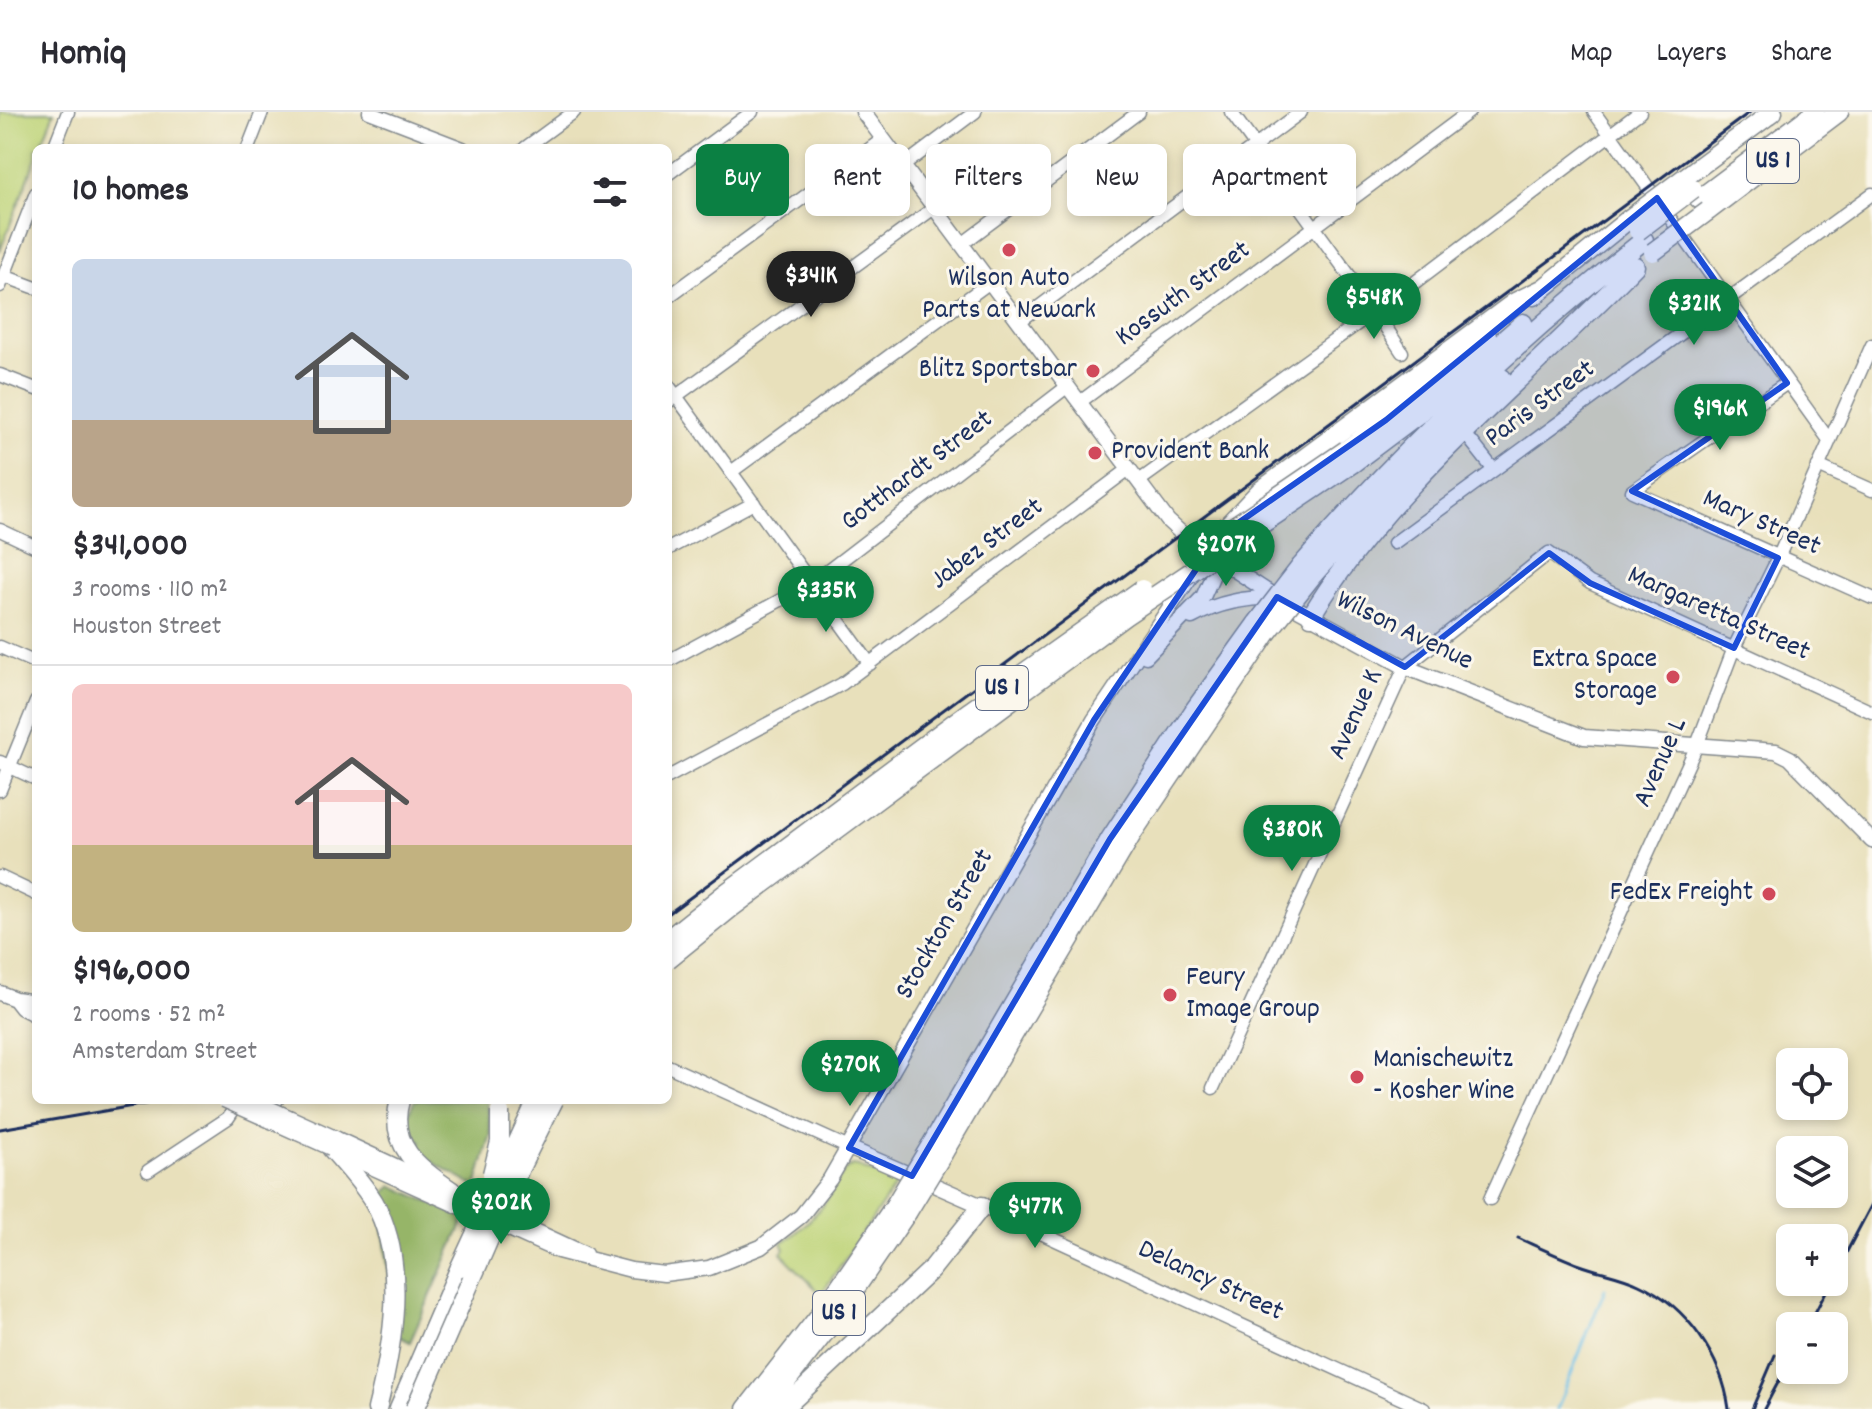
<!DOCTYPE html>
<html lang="en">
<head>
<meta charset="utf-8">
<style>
  :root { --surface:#fff; --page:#f7f7f7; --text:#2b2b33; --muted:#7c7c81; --line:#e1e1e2; --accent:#0b8043 }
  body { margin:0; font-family:Dekko,sans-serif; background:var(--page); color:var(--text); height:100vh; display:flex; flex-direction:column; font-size:30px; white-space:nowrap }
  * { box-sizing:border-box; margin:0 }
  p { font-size:26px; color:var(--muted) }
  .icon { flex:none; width:44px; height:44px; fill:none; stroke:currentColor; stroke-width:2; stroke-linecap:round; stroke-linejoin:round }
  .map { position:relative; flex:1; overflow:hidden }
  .details { position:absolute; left:32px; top:32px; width:640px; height:960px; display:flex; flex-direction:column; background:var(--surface); border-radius:12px; box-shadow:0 4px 12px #0003 }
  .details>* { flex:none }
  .hud { position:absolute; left:696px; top:32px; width:760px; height:72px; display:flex; gap:16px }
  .buttons { position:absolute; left:1776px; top:936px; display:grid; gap:16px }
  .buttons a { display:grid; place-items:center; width:72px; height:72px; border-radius:12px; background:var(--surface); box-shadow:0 4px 12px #0003; font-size:40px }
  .price { position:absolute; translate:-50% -68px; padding:0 18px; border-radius:28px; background:var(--accent); color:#fff; font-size:26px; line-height:52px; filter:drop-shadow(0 2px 4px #0008) }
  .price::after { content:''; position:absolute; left:50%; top:48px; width:24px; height:18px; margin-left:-12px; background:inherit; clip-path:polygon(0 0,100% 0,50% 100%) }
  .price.current { background:#222; color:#fff }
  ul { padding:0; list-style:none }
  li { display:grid; align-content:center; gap:16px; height:424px; padding:0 40px }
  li+li { border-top:2px solid var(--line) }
  li span { display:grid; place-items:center; height:248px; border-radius:12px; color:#555 }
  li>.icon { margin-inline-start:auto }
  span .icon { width:144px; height:144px; fill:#fffc; stroke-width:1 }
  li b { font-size:34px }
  h2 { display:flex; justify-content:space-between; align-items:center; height:96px; padding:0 40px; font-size:34px }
  .chip { padding:0 28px; border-radius:12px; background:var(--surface); box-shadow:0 4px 12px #0003; font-size:28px; line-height:72px }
  .chip.current { background:var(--accent); color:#fff }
  header { display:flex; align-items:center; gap:48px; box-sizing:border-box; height:112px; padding:0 40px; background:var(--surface); border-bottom:2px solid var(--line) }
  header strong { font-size:38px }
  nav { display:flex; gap:44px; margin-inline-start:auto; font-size:28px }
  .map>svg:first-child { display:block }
</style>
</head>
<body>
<header>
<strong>Homiq</strong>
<nav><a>Map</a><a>Layers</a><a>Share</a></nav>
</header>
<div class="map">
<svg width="1872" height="1297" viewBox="0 0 1872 1297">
  <rect width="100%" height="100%" fill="#fbf7ec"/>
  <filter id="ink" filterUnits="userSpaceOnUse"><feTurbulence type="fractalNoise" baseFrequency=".0125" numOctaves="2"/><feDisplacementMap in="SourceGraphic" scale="16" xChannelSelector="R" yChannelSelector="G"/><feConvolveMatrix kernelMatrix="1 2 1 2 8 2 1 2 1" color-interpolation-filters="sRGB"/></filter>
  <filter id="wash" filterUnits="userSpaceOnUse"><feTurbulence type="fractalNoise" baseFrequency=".006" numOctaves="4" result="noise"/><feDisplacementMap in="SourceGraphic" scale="32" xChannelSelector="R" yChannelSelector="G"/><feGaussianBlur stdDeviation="1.8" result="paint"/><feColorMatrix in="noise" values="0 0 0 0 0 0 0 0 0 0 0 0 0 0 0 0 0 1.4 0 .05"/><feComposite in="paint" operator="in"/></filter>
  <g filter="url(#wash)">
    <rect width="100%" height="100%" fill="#e8e0bb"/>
    <!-- green -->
    <path fill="#bdd377" stroke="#6c816a" stroke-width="2" d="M0 0H54L40 36H36V46L0 139Z
      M854 1053 897 1071 821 1182 781 1141 785 1137 782 1131C799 1120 811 1108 824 1092 833 1080 840 1058 854 1053Z"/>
    <!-- forest -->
    <path fill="#96b568" stroke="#587263" stroke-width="2" d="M415 988H487L491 1022 476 1075 415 1040 421 1030C407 1016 404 1006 415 988Z
      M393 1074 465 1106 410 1230 397 1223 379 1085Z"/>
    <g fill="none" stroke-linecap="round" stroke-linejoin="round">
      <!-- stream -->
      <path stroke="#6cc0e8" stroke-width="3" d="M1557 1297 1605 1177"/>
    </g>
  </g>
  <g filter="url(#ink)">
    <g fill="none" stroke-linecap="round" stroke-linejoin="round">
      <!-- minor casing -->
      <g stroke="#82888c" stroke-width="15">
        <path id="minor" d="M369 0 463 36
          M1231 0 1375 199 1402 240
          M1594 0 1829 328
          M54 36 68 0
          M248 36 262 0
          M525 36 574 0
          M903 54 975 0
          M668 62 752 0
          M962 132 1139 0
          M4 164 36 176
          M0 174 36 81
          M668 185 883 27
          M1020 209 1301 0
          M0 263 36 277
          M668 273 870 552
          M668 290 934 96
          M1080 290 1469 0
          M1471 329 1493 357
          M1818 354 1872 378
          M731 360 990 170
          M1139 369 1410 174 1640 0
          M1632 379 1872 486
          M1632 379 1787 271
          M0 418 36 435
          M1394 431 1872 82
          M668 437 754 391
          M0 535 36 551
          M668 549 812 471 1068 274
          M0 650 36 667
          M668 665 842 572 1129 357
          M0 678 36 590
          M0 765 36 782
          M668 954 849 1036
          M1213 976 1405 555 1549 441 1590 471 1872 600
          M257 995 277 988
          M148 1059 228 1006 240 988
          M1490 1087 1697 633 1734 536 1778 446 1872 233
          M982 1094 1424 1297"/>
      </g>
      <!-- major casing -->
      <g stroke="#82888c" stroke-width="17">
        <path id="major" d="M863 0 1168 409 1190 429 1276 485 1405 555 1584 625 1776 639 1790 646 1872 729
          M1192 505C1219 490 1245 486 1276 485
          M1146 544 1203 485 1219 449
          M0 881 15 887 36 890
          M15 887 22 896 36 903
          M335 1026 585 1142
          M849 1036 982 1094
          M336 1039 558 1139 631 1158 664 1162 709 1156 761 1135 801 1104 830 1067 1094 608 1193 461"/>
      </g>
      <!-- highway casing -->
      <g stroke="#82888c" stroke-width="21">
        <path id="highway" d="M1684 66 1773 0
          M1699 87 1815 0
          M1708 99 1839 0
          M1534 184 1629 107
          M1346 338 1399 298 1487 224
          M1353 351 1417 303 1523 211
          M1227 414 1260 379 1515 190 1544 176
          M1301 454C1404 333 1520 227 1644 128
          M1313 463 1411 353 1502 266
          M1311 504C1394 367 1526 268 1635 154
          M400 988C387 1033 419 1057 452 1079
          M931 1033 1110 727 1195 597 1257 511
          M331 1036C346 1053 362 1070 374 1090 408 1150 393 1234 377 1297
          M944 1040 1134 719 1268 520
          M399 1297 460 1155
          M746 1297 819 1204 895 1093
          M765 1297 829 1215 907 1101
          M783 1297 931 1158 982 1094"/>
      </g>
      <!-- minor -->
      <use href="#minor" stroke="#fff" stroke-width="12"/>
      <!-- major -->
      <use href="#major" stroke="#fff" stroke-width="14"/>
      <!-- highway -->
      <use href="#highway" stroke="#fff" stroke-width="18"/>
      <!-- rail -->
      <path stroke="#1b2f5e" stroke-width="3" d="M668 802 1750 0
        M0 1017 168 988
        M1518 1126C1538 1135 1559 1145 1580 1153 1599 1160 1620 1163 1639 1172 1687 1194 1722 1245 1729 1297
        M1834 1164 1872 1092
        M1808 1214 1831 1170
        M1752 1297 1775 1243
        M1764 1297 1790 1248"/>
      <!-- major-bridge casing -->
      <g stroke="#82888c" stroke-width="17" stroke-linecap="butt">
        <path id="major-bridge" d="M224 988 331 1036
          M251 988 335 1026"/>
      </g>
      <!-- highway-bridge casing -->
      <g stroke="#82888c" stroke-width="21" stroke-linecap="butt">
        <path id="highway-bridge" d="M1629 107 1684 66
          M1638 119 1693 77
          M1653 140 1708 99
          M1190 444 1346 338
          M1257 511 1301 454
          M1268 520 1313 463
          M668 827 723 783 970 599 1142 477
          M668 847 731 796 1125 504 1353 351
          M492 1062 500 1030V1000
          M895 1093 931 1033
          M907 1101 944 1040
          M460 1155 537 988
          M415 1297 520 1056 554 988"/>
      </g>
      <!-- major-bridge -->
      <use href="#major-bridge" stroke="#fff" stroke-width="14"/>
      <!-- highway-bridge -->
      <use href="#highway-bridge" stroke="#fff" stroke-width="18"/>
    </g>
  </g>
  <!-- marked area -->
  <path fill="#1d4ed8" fill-opacity="0.2" stroke="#1d4ed8" stroke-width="6" stroke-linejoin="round" d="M1657 86 1787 271 1632 379 1778 446 1734 536 1590 471 1549 441 1405 555 1277 485 1110 727 912 1064 849 1036 1094 608 1218 425 1386 308Z"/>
  <!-- markers -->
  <g fill="#d1495b" stroke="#fbf7ec" stroke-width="3">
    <circle cx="1009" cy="138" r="8"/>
    <circle cx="1093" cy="259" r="8"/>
    <circle cx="1095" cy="341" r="8"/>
    <circle cx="1673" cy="565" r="8"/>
    <circle cx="1769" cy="782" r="8"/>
    <circle cx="1170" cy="883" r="8"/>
    <circle cx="1357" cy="965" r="8"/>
  </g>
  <g text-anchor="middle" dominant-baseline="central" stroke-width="6" stroke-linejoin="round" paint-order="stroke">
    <!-- shield labels -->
    <g fill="#fbf7ec" stroke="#5e6b89" stroke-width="2">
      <rect x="1747" y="27" width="52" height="44" rx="6"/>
      <rect x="976" y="554" width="52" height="44" rx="6"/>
      <rect x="813" y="1179" width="52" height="44" rx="6"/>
    </g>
    <g font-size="26" font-weight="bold" fill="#1b2f5e">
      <text x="1773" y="49">US 1</text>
      <text x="1002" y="576">US 1</text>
      <text x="839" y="1201">US 1</text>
    </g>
    <!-- poi labels -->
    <g font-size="28" fill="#1b2f5e" stroke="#fbf7ec" text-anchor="end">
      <text x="1009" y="168" text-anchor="middle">Wilson Auto<tspan x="1009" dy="32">Parts at Newark</tspan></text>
      <text x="1077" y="259">Blitz Sportsbar</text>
      <text x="1111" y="341" text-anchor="start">Provident Bank</text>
      <text x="1657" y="549">Extra Space<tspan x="1657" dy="32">Storage</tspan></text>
      <text x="1753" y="782">FedEx Freight</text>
      <text x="1186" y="867" text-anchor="start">Feury<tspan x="1186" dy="32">Image Group</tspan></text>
      <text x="1373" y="949" text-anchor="start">Manischewitz<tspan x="1373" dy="32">- Kosher Wine</tspan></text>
    </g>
    <!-- street labels -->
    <g font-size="28" fill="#1b2f5e" stroke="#fbf7ec">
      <text transform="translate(1184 183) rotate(-36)">Kossuth Street</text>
      <text transform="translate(1541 293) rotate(-36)">Paris Street</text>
      <text transform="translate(918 360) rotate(-37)">Gotthardt Street</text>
      <text transform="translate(1761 412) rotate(24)">Mary Street</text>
      <text transform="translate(988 433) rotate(-37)">Jabez Street</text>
      <text transform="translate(1718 503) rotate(24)">Margaretta Street</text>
      <text transform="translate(1404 520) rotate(26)">Wilson Avenue</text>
      <text transform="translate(1357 603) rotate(-66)">Avenue K</text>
      <text transform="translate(1662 651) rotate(-66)">Avenue L</text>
      <text transform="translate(946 813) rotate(-60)">Stockton Street</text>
      <text transform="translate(1210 1170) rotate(25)">Delancy Street</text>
    </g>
  </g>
</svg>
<div class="buttons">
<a><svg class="icon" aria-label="locate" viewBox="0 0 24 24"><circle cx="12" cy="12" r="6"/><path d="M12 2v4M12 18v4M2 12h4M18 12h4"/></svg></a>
<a><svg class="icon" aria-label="layers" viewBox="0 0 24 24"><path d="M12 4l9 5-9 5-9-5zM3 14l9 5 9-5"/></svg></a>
<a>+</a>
<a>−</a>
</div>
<b class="price current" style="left:811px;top:207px">$341K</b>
<b class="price" style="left:1374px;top:229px">$548K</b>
<b class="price" style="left:1694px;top:235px">$321K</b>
<b class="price" style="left:1720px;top:340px">$196K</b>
<b class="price" style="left:1226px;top:476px">$207K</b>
<b class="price" style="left:826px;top:522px">$335K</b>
<b class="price" style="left:1292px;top:761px">$380K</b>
<b class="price" style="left:850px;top:996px">$270K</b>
<b class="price" style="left:501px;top:1134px">$202K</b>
<b class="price" style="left:1035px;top:1138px">$477K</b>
<div class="hud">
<a class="chip current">Buy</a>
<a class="chip">Rent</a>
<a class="chip">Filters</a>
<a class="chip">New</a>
<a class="chip">Apartment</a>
</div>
<section class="details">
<h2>10 homes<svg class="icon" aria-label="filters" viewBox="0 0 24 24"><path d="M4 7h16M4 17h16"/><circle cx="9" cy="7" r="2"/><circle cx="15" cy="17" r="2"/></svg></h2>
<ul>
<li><span style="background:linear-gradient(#c9d6e8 65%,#b9a48a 0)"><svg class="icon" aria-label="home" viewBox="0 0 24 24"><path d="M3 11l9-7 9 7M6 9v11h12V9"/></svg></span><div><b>$341,000</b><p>3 rooms · 110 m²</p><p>Houston Street</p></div></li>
<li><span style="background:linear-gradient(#f6c9c9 65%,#c2b280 0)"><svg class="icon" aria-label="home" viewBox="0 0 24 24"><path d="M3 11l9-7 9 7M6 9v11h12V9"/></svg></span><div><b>$196,000</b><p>2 rooms · 52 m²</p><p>Amsterdam Street</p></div></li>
</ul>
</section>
</div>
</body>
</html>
